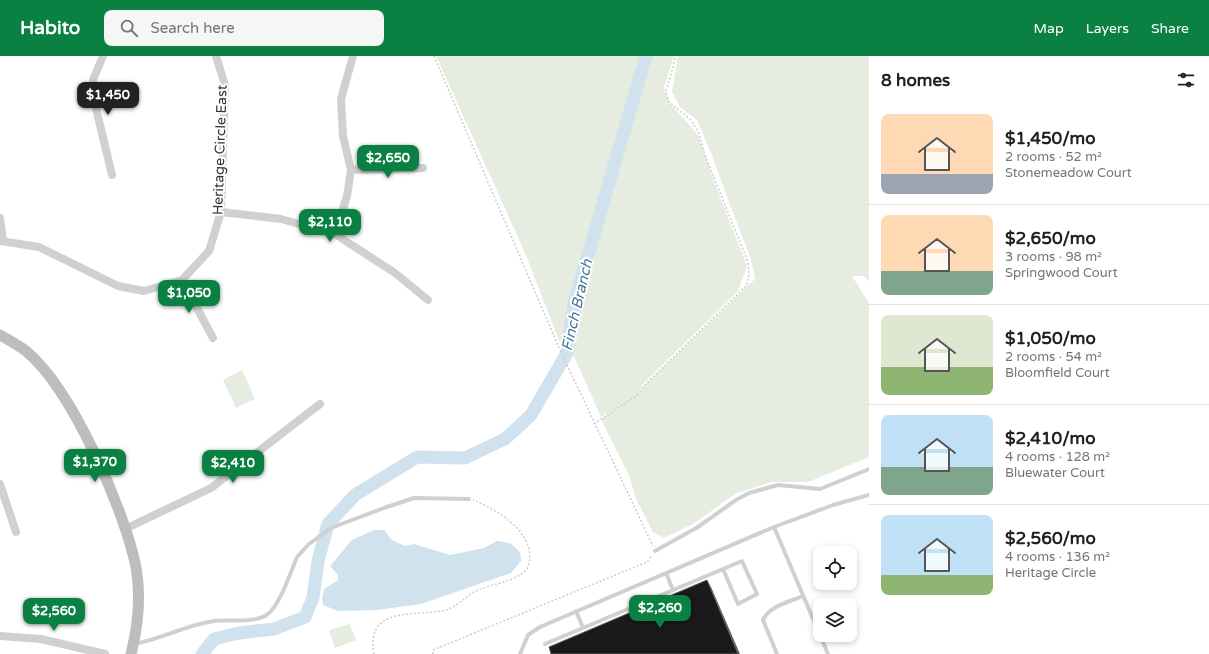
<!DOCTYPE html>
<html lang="en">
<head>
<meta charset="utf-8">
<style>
  :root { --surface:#fff; --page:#f6f6f6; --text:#202124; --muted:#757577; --line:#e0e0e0; --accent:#0b8043 }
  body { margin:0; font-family:"Varela Round",sans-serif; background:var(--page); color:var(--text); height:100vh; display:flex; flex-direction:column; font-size:15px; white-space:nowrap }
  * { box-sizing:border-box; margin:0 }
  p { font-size:13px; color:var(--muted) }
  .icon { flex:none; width:22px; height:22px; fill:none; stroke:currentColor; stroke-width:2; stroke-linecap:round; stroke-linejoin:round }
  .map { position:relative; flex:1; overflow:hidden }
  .details { display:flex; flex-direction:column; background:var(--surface); width:340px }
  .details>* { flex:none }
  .controls { position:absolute; left:813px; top:490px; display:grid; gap:8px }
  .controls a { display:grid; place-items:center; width:44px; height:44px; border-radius:8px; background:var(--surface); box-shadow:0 2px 6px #0003; font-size:20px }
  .price { position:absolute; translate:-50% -34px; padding:0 9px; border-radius:8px; background:var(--accent); color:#fff; font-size:13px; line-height:26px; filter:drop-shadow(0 1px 2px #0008) }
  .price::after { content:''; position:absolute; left:50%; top:24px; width:12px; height:9px; margin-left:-6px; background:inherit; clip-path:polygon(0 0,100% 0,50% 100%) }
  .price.on { background:#222; color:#fff }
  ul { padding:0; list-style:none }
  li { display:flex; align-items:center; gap:12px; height:100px; padding:0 12px }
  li+li { border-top:1px solid var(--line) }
  li span { display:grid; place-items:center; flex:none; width:112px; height:80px; border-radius:8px; color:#555 }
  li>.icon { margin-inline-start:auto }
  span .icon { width:48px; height:48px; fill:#fffc; stroke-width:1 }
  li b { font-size:17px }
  h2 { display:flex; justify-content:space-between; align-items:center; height:48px; padding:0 12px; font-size:17px }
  header { display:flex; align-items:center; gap:24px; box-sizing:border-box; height:56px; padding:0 20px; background:var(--accent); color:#fff }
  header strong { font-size:19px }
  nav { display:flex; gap:22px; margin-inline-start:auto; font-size:14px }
  .search { width:280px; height:36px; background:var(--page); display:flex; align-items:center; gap:10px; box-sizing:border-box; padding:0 14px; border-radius:8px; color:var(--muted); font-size:15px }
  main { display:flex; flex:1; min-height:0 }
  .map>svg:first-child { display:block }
</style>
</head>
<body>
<header>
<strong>Habito</strong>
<div class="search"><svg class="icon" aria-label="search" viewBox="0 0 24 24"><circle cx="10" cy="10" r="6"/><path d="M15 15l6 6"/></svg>Search here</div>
<nav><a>Map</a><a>Layers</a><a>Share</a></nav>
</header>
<main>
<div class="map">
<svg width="869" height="598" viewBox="0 0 869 598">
  <rect width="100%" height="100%" fill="#fff"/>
  <!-- green -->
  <path fill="#e6ecdf" d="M436 0H674L664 31 669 46 698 79 714 125 747 210 738 235 643 328 637 339 644 330 755 223 751 203 730 149 712 99 697 64 680 51 672 36 678 0H869V225L863 220H852L869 247V401L808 426H771L735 438 693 468 664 482 653 476 636 443 629 419 601 363 621 350 601 361 573 298 560 287 525 197Z
    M242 314 255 343 236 352 223 324Z
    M350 568 356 584 335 592 329 574Z"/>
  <!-- water -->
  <path fill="#cfe2ee" d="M374 474H384L392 484 405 490 414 488 450 499 484 492 497 485 510 487 520 496 521 505 511 517 421 548 377 554 338 555 323 549 322 541 324 533 338 524V519L330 510 352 484Z"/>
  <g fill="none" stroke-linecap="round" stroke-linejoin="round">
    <!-- river -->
    <path stroke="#cfe2ee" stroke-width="13" d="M202 598 214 583 239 577 274 573 305 561 313 542 318 505 328 468 355 439 417 401 465 402 505 383 531 359 567 297 574 247 646 0"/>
    <!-- path -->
    <path stroke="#cdcdcd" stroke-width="1.5" stroke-dasharray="2 2" stroke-linecap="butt" d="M434 0 560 294 653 490
      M594 368 637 339 644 330 747 229 749 219 748 206 705 99 699 77 691 64 669 46 666 36 676 0
      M374 598C365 549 415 561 446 554 456 551 464 542 474 536 491 527 512 528 527 513 541 481 499 454 473 444
      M433 598V594L647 506 652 499"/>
    <!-- lane -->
    <path stroke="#d0d0d0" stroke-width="4" d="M774 471 833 449 869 439
      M655 495 698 471 736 444 749 437 778 429 820 433 869 413
      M666 517 673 534
      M576 555 583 572
      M134 588C161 583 186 569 214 565 230 563 254 568 268 558 280 549 291 515 297 501L309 488 331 472 384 452 414 442 469 443
      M545 588 723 513 742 505 757 538 738 548 723 513
      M520 598 528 579 540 571 774 471 828 598
      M777 598 763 564C769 550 789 546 803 540"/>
    <!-- street -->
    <path stroke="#d0d0d0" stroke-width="8" d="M103 0 93 24 94 44 112 119
      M351 114 423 112
      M221 156 281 163 335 178 395 217 428 244
      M0 162 3 184
      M335 178 347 140 351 114 343 80 341 43 353 0
      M0 185 39 191 118 230 144 235 182 224 209 195 221 156 225 29 216 0
      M182 224 213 282
      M0 428 16 476
      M125 473 211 432 320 348
      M0 580 41 583 105 598"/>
    <!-- secondary -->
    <path stroke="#bdbdbd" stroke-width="11" d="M0 279C9 284 18 289 26 295 72 333 124 453 136 511 141 539 138 570 131 598"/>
  </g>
  <!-- shaded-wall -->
  <path fill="#5f5f5f" d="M707 524 711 531 740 598H738Z"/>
  <!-- building -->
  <path fill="#1a1a1a" stroke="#5f5f5f" d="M707 524 738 598H551L549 591Z"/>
  <g text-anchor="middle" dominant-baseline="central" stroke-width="4" stroke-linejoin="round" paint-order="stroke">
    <!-- street labels -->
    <g font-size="14" fill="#333" stroke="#fff">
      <text transform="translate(220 94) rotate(-88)">Heritage Circle East</text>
    </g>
    <!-- water labels -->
    <g font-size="15" font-style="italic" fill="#3f7597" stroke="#fff">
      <text transform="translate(577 249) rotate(-77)">Finch Branch</text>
    </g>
  </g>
</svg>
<div class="controls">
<a><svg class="icon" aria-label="locate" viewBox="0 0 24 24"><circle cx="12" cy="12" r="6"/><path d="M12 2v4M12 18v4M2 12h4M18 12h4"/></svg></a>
<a><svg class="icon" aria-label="layers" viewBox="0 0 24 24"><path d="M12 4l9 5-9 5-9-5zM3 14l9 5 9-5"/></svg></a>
</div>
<b class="price on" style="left:108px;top:60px">$1,450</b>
<b class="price" style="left:388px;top:123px">$2,650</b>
<b class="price" style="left:330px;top:187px">$2,110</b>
<b class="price" style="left:189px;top:258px">$1,050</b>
<b class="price" style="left:95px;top:427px">$1,370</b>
<b class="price" style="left:233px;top:428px">$2,410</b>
<b class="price" style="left:660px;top:573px">$2,260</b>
<b class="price" style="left:54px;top:576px">$2,560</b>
</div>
<section class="details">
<h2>8 homes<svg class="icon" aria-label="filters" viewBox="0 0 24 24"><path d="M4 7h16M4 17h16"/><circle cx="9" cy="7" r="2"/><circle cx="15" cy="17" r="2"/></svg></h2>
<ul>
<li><span style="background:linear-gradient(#ffd9b3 75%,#9aa5b1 0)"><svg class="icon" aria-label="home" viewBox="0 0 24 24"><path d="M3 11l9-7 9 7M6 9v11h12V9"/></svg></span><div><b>$1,450/mo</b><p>2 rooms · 52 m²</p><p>Stonemeadow Court</p></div></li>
<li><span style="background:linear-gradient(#ffd9b3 70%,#7fa58c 0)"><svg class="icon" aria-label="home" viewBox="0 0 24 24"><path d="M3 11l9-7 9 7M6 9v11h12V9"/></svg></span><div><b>$2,650/mo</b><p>3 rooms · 98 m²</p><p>Springwood Court</p></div></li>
<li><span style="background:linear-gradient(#dfe7d0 65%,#8fb573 0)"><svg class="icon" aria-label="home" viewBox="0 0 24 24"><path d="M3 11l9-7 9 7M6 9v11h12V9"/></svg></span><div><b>$1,050/mo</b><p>2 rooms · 54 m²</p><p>Bloomfield Court</p></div></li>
<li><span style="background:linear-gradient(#bfe0f5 65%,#7fa58c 0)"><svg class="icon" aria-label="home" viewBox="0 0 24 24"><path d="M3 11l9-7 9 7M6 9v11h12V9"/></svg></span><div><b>$2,410/mo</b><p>4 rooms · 128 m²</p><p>Bluewater Court</p></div></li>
<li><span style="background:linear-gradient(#bfe0f5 75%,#8fb573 0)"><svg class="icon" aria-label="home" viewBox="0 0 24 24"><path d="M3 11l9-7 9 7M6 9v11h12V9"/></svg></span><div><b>$2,560/mo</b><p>4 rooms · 136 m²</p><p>Heritage Circle</p></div></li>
</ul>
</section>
</main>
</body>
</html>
